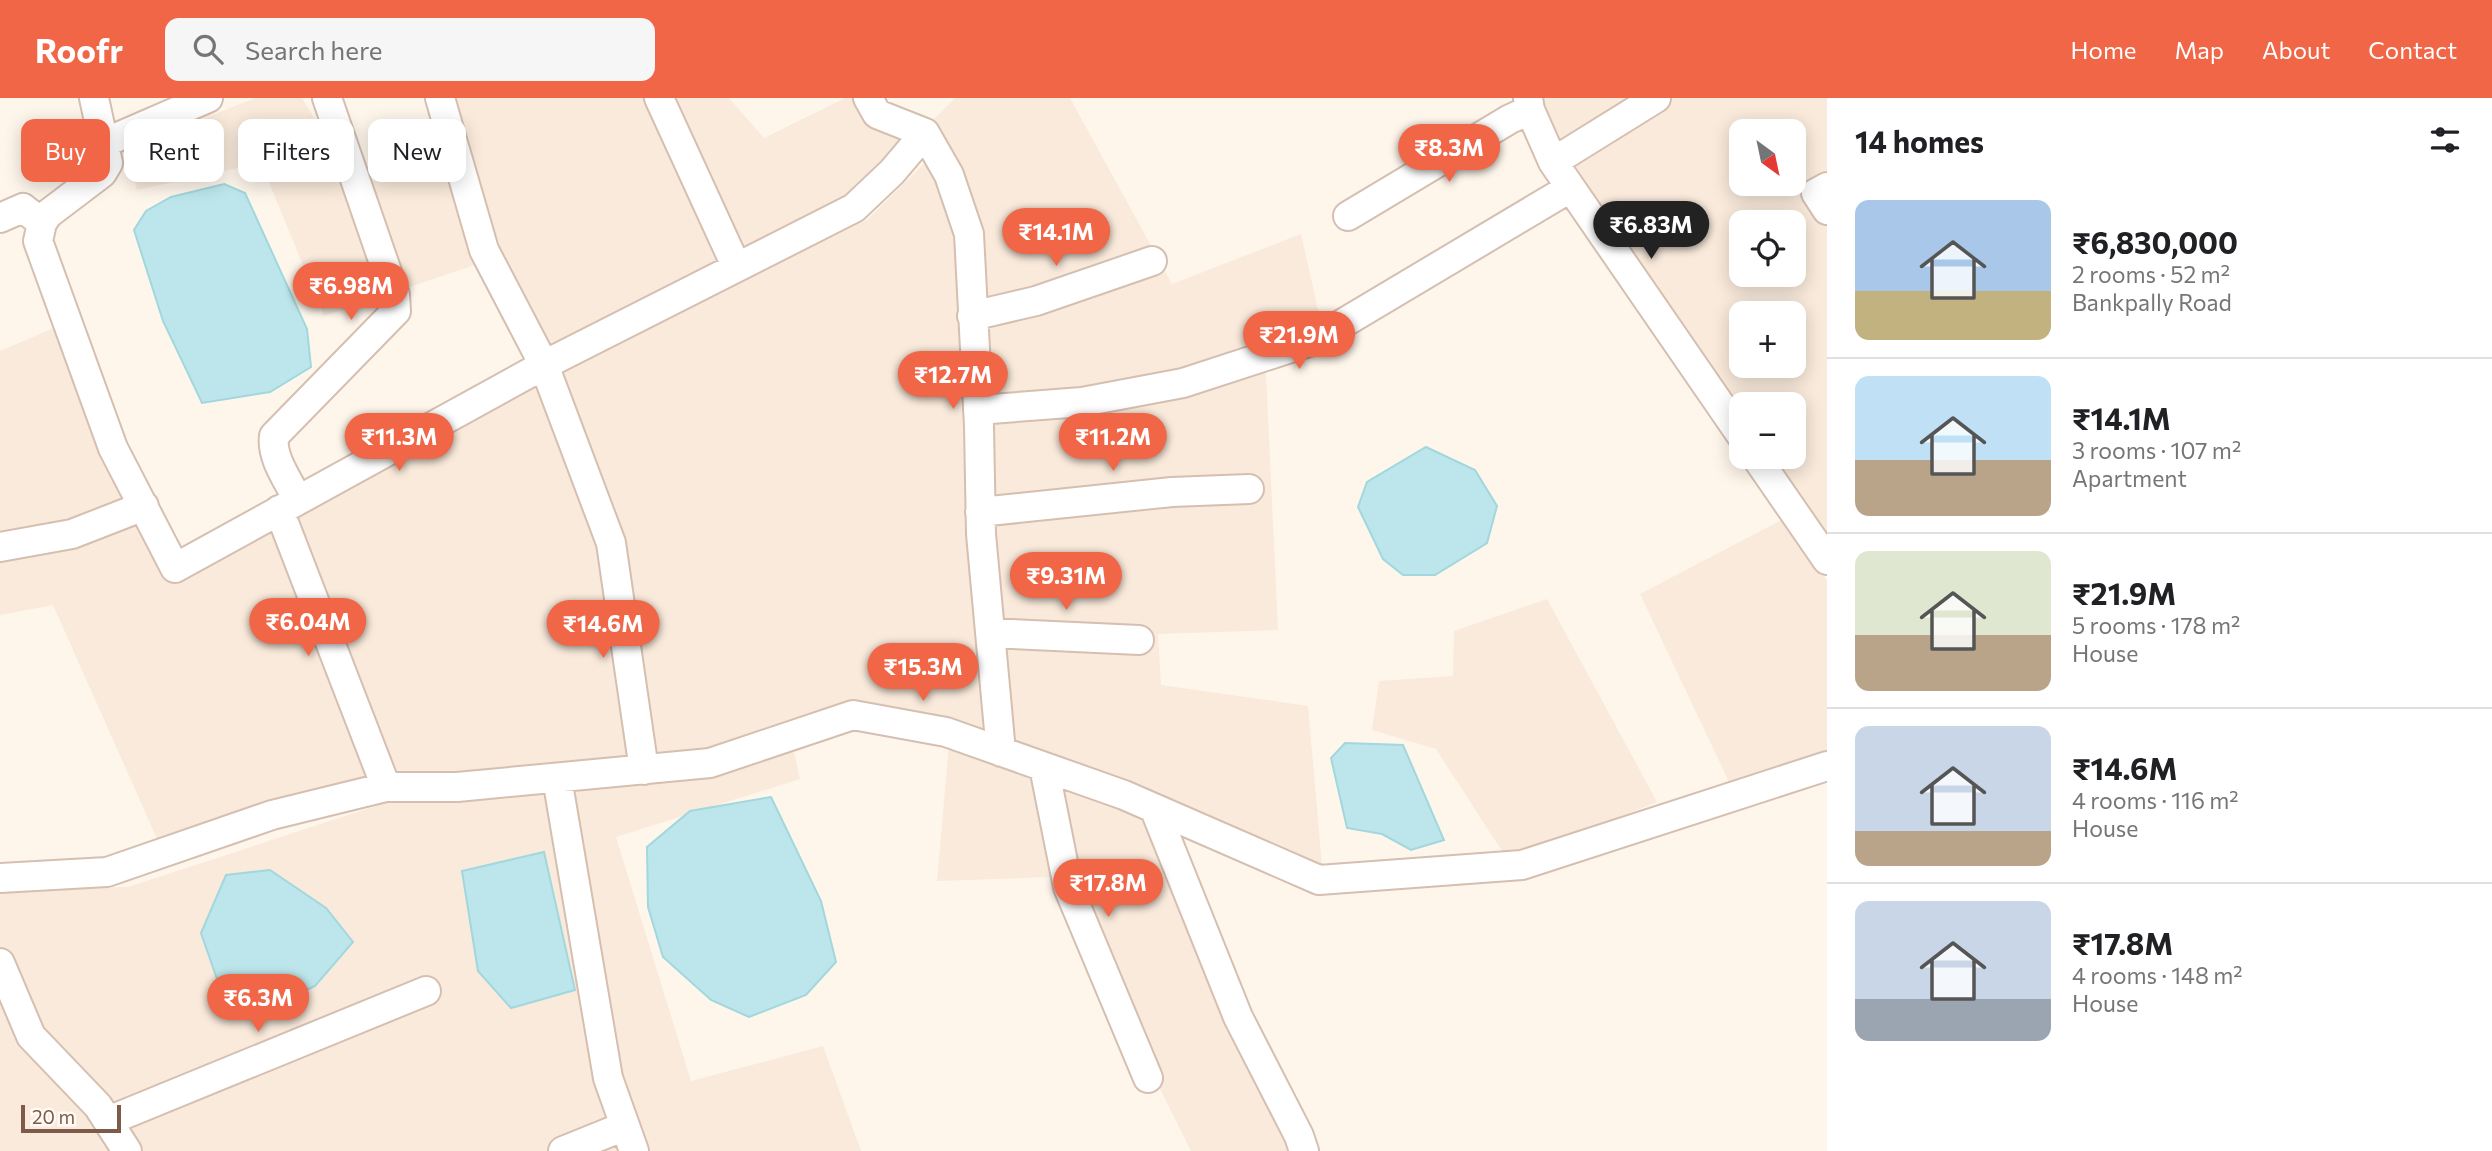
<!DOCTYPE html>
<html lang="en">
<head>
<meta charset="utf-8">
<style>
  :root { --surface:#fff; --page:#f6f6f6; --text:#202124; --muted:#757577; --line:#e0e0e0; --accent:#f16647 }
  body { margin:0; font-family:Commissioner,sans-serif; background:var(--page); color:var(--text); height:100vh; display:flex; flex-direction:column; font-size:26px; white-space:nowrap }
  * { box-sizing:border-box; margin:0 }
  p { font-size:23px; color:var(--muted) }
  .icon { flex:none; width:38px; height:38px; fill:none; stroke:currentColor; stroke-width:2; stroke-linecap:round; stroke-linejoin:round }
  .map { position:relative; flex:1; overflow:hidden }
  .details { display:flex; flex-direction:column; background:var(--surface); width:665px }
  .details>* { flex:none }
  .guide { position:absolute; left:21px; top:21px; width:665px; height:63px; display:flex; gap:14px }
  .needle { width:46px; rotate:147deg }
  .controls { position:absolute; left:1729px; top:21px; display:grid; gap:14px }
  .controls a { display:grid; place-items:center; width:77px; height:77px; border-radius:14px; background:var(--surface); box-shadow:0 4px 18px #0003; font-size:35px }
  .scale { position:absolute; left:21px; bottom:18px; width:100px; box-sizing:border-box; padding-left:7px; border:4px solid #7d5a4a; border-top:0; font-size:19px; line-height:24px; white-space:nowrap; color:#7d5a4a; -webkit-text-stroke:5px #fffaf3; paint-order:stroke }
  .price { position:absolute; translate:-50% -60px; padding:0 16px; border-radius:24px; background:var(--accent); color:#fff; font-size:23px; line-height:46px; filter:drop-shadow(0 2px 4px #0008) }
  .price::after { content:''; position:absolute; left:50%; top:42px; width:21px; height:16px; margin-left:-10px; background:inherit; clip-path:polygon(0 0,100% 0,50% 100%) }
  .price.on { background:#222; color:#fff }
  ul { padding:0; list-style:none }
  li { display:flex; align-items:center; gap:21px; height:175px; padding:0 28px }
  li+li { border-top:2px solid var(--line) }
  li span { display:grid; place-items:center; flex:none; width:196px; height:140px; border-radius:14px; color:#555 }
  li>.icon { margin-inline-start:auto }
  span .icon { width:84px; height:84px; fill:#fffc; stroke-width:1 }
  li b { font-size:30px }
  h2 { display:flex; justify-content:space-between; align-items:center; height:84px; padding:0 28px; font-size:30px }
  .tag { padding:0 24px; border-radius:14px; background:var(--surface); box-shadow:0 4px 18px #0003; font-size:24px; line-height:63px }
  .tag.on { background:var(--accent); color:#fff }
  header { display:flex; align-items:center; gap:42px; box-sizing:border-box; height:98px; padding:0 35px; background:var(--accent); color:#fff }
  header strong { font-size:33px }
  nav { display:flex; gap:38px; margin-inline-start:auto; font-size:24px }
  .search { width:490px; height:63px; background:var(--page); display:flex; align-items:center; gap:18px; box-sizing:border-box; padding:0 24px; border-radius:14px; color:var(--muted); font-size:26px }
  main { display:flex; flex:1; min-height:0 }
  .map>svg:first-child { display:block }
</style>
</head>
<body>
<header>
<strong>Roofr</strong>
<div class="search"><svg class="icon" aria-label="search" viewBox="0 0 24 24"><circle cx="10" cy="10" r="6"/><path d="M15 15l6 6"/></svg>Search here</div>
<nav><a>Home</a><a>Map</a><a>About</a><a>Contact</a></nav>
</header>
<main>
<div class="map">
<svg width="1827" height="1053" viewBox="0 0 1827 1053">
  <rect width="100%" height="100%" fill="#fef6eb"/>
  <!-- residential -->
  <path fill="#f9eadb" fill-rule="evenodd" d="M255 0H302L357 89 471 47 455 0H729L764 40 845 0H852L868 22 912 37 845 104 551 256 498 159 324 218 261 65 137 92 123 53Z
    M955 0H1070L1172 186 1301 136 1321 225 1257 252 1266 277 1278 532 1158 536 1161 587 1308 608 1322 768 1149 697 1011 645 994 454 991 295 981 139 930 25Z
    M1544 0H1827V448L1766 359H1794V306H1741V323L1543 33ZM1741 33H1794V86H1741ZM1741 124H1794V177H1741ZM1741 215H1794V268H1741Z
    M931 59 959 146 988 632 843 604 709 652 364 681 158 743 53 507 0 517V253L54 230 174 483 534 287 867 122Z
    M1787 419 1827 483V657L1730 686 1640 496Z
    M1547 501 1657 704 1523 757 1502 753 1436 651 1372 632 1379 583 1453 578 1454 533Z
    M949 647 1020 671 1147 723 1297 1053H1191L1157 985 1078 778 937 783Z
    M794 654 800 681 616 739 691 983 823 948 861 1053H0V791L128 789 388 704 577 694Z"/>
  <!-- water -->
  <path fill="#bce6eb" stroke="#a1d7dd" stroke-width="2" d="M224 86 245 95 307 231 311 269 270 294 202 305 163 223 134 132 146 113 171 99Z
    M1426 349 1475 372 1497 408 1487 445 1435 477H1403L1383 461 1358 409 1367 384Z
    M1345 645 1403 647 1444 742 1411 752 1382 736 1347 730 1331 660Z
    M771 699 821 803 836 864 806 897 749 919 711 902 663 859 648 809 647 749 690 713Z
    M544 754 575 892 511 910 478 873 462 773Z
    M270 772 326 810 353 844 315 888 263 914 236 904 217 881 201 835 226 777Z"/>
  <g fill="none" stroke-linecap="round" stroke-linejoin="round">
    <!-- street casing -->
    <g stroke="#d5bfb1" stroke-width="32">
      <path id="street" d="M94 0 108 65 102 75 48 116 42 125 38 143 113 350 175 470 544 267 854 110 892 74 925 35
        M440 0 484 152 544 267 611 445 644 672
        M659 0 736 168
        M868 0 877 16 925 35 949 77 969 136 979 328 981 436 1001 654
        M1528 0 1530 12 1553 64 1741 337
        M104 45 208 0
        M1553 64 1656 0
        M1827 89 1816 95 1827 112
        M1348 118 1510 21 1530 12
        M0 120 23 110 42 125
        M972 218 1036 203 1152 163
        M978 312 1082 304 1183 285 1315 242 1570 90
        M1756 359 1827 462
        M298 402C288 382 271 360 274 338L396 213 395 197 327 0
        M279 412 386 689
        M980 414 1172 394 1249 391
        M0 449 72 436 144 408
        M990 535 1139 542
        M1044 669 1068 789 1148 980
        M557 680 608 980 634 1053
        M1155 712 1238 919 1299 1038 1304 1053
        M0 780 107 774 272 717 386 689H457L710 665 853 617 946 634 1124 697 1319 782 1522 767 1827 668
        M0 865 31 938 98 1008 127 1053
        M108 1023 426 893
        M563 1053 625 1028"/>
    </g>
    <!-- street -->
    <use href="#street" stroke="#fff" stroke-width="28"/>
  </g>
</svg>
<div class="controls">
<a><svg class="needle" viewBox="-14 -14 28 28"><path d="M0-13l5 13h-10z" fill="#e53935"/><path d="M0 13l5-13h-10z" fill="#757577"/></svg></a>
<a><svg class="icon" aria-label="locate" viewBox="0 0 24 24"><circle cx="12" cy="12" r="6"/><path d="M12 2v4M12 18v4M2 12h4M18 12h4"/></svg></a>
<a>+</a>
<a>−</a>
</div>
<div class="scale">20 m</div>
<b class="price" style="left:1449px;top:86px">₹8.3M</b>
<b class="price on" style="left:1651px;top:163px">₹6.83M</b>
<b class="price" style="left:1056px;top:170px">₹14.1M</b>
<b class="price" style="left:351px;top:224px">₹6.98M</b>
<b class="price" style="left:1299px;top:273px">₹21.9M</b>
<b class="price" style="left:953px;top:313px">₹12.7M</b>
<b class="price" style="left:399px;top:375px">₹11.3M</b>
<b class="price" style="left:1113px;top:375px">₹11.2M</b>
<b class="price" style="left:1066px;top:514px">₹9.31M</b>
<b class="price" style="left:308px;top:560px">₹6.04M</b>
<b class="price" style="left:603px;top:562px">₹14.6M</b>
<b class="price" style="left:923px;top:605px">₹15.3M</b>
<b class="price" style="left:1108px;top:821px">₹17.8M</b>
<b class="price" style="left:258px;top:936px">₹6.3M</b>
<div class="guide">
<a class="tag on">Buy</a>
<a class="tag">Rent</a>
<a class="tag">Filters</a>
<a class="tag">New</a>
</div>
</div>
<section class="details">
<h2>14 homes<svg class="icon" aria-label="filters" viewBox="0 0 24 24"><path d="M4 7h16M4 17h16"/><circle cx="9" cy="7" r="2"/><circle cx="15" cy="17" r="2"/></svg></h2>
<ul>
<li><span style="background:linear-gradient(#a9c7e8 65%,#c2b280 0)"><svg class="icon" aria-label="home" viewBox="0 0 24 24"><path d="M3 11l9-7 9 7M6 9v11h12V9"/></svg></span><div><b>₹6,830,000</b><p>2 rooms · 52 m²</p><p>Bankpally Road</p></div></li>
<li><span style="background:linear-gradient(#bfe0f5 60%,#b9a48a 0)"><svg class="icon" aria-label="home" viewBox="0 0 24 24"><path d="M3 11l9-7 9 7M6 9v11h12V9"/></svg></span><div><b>₹14.1M</b><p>3 rooms · 107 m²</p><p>Apartment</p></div></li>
<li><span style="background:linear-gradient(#dfe7d0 60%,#b9a48a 0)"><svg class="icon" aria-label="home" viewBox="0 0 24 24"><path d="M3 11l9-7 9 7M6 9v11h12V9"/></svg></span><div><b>₹21.9M</b><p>5 rooms · 178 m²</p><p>House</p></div></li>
<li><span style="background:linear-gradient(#c9d6e8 75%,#b9a48a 0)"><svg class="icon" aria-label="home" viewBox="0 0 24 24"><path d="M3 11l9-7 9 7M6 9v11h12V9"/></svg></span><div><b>₹14.6M</b><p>4 rooms · 116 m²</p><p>House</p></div></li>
<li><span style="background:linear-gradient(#c9d6e8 70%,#9aa5b1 0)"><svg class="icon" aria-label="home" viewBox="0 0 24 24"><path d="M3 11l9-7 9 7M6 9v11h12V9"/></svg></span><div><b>₹17.8M</b><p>4 rooms · 148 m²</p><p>House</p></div></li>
</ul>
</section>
</main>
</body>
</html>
